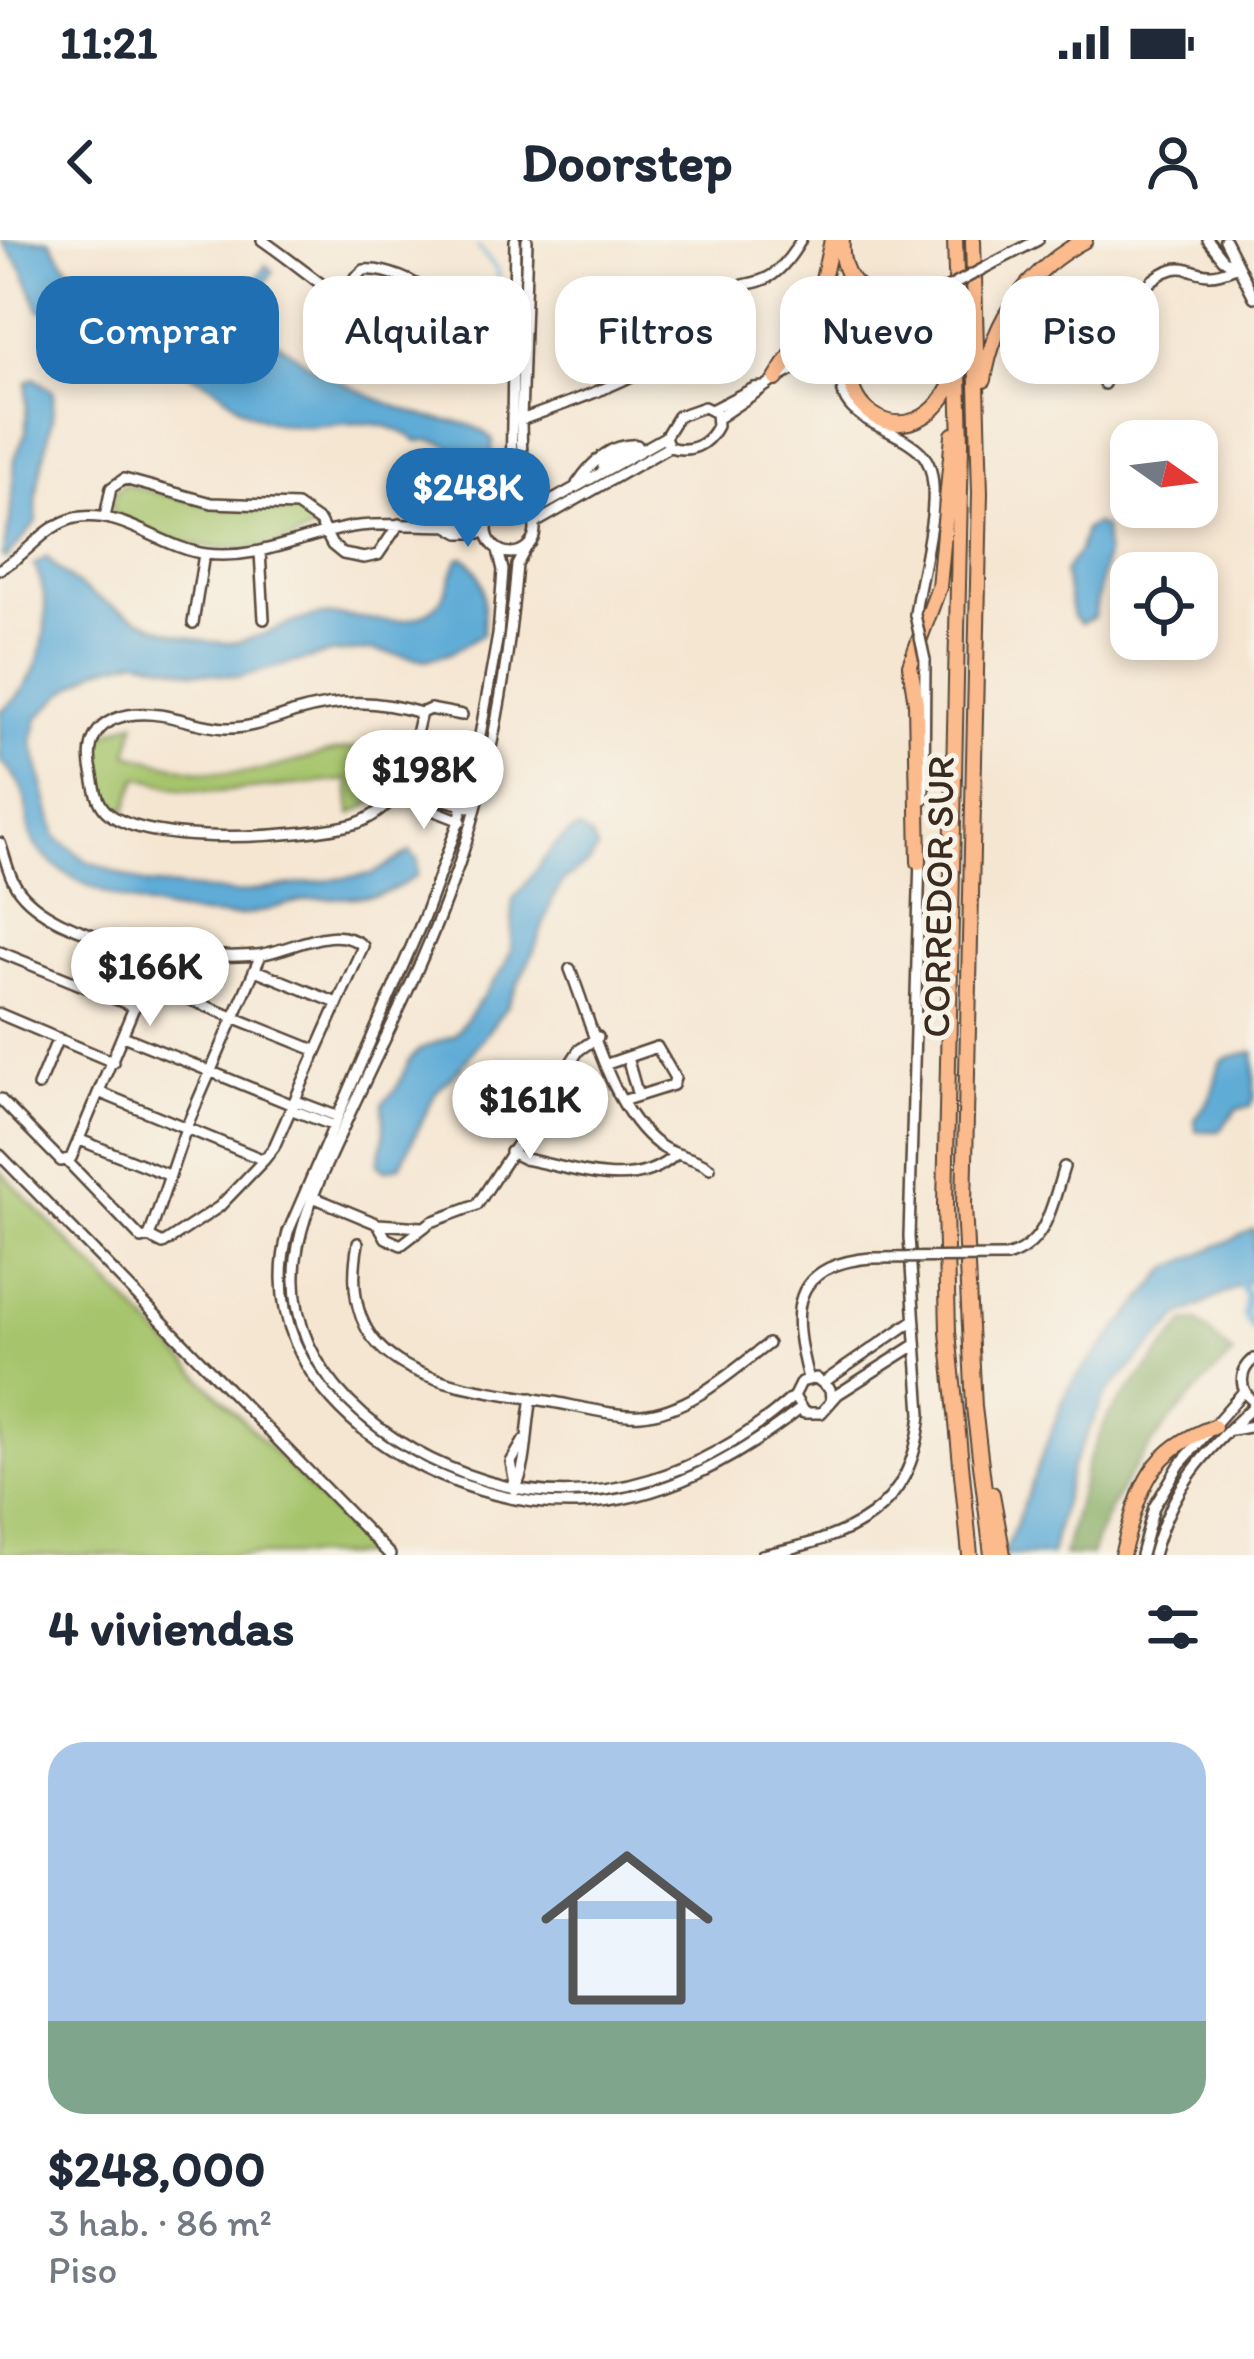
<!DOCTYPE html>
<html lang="es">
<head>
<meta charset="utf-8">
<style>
  :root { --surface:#fff; --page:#f2f2f3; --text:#1f2937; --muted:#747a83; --accent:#1f6fb2 }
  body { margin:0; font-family:Itim,sans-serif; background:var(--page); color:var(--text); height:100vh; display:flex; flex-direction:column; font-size:45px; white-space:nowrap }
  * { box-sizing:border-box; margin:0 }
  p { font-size:39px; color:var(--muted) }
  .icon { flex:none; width:66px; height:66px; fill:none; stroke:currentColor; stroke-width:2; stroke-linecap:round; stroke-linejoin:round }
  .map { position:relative; height:1315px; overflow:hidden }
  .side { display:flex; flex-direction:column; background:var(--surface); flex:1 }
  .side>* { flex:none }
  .top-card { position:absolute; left:36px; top:36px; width:1182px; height:108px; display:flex; gap:24px }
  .needle { width:78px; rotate:104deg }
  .tools { position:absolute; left:1110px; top:180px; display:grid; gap:24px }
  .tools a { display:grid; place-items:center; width:108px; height:108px; border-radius:24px; background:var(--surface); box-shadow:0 6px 18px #0003; font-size:60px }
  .price { position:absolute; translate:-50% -102px; padding:0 27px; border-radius:42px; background:#fff; color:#222; font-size:39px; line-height:78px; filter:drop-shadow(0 3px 6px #0008) }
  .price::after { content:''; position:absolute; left:50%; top:72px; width:36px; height:27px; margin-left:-18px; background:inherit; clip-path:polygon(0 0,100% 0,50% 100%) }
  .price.selected { background:var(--accent); color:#fff }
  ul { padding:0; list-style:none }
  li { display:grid; align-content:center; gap:24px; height:636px; padding:0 48px }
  li span { display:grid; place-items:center; height:372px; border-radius:36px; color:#555 }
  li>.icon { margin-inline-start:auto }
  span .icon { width:216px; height:216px; fill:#fffc; stroke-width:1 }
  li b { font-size:51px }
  h2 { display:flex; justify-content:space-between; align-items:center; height:144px; padding:0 48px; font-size:51px }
  .tag { padding:0 42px; border-radius:36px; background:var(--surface); box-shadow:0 6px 18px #0003; font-size:42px; line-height:108px }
  .tag.selected { background:var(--accent); color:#fff }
  .status { display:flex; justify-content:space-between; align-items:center; height:84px; padding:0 60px; background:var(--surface); direction:ltr }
  .status svg { height:33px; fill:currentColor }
  header { display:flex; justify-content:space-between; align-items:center; height:156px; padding:0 48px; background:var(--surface); font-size:54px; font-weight:800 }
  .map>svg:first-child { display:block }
</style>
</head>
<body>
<div class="status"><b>11:21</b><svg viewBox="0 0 49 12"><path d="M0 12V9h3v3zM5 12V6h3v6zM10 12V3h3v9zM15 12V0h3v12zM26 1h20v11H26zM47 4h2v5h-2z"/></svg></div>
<header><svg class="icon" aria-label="back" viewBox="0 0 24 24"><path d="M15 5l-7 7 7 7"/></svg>Doorstep<svg class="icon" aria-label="person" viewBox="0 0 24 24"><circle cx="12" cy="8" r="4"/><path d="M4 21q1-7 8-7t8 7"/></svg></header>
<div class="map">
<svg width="1254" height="1315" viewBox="0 0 1254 1315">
  <rect width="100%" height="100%" fill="#f7f3e8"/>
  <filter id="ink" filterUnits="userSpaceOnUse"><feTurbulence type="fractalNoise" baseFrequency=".00833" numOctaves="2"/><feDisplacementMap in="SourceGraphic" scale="24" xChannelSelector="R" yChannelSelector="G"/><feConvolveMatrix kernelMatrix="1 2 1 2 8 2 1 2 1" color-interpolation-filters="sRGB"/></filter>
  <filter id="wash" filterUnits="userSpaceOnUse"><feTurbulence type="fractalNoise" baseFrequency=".004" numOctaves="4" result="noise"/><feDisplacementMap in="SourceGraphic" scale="48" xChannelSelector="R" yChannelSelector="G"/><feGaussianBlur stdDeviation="2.7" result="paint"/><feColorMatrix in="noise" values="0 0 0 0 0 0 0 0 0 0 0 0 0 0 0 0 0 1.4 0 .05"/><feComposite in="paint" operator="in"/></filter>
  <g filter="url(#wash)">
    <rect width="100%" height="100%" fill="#f5e6d2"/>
    <!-- green -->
    <path fill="#a6c46c" stroke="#707745" stroke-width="3" d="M124 244 218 268 300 271 316 288C252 326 171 307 111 271L116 251Z
      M136 482 128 514C167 524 210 538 251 532 313 523 331 498 400 513 392 542 381 563 351 574L348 540 218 552 181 549 138 537 126 570C100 561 99 532 96 507L106 493Z
      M0 931 374 1315H0Z"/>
    <!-- forest -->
    <path fill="#84aa60" stroke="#606a3f" stroke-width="3" d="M1197 1081 1233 1114C1174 1173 1118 1234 1091 1315H1064L1087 1224 1108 1176 1185 1083Z"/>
    <!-- water -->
    <path fill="#5eacd7" stroke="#4c6b7a" stroke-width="3" d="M1 0H50C67 31 92 57 130 57 149 57 168 49 187 49 234 48 233 74 266 25L273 31 246 72C288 121 363 157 424 176 455 186 467 176 493 200L490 233 480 261 466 263 469 227C456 206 440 198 417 201 370 166 324 196 273 182 246 175 239 165 218 149 205 140 190 135 177 127 148 108 125 82 93 67 76 59 57 76 39 70L22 28Z
      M34 138 53 151C56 199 32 229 37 281L7 318 2 316 10 280 15 218 26 192 27 142Z
      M1095 284 1104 287 1106 313 1094 377 1081 384 1073 377 1064 332 1079 311 1085 289Z
      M47 317C76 356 188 410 237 402 267 397 295 377 325 375 358 374 396 390 426 373 446 363 450 337 458 319L464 317C490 336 483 365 483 394L451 413 426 420 371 410 330 413 239 437 195 432 138 419 99 429 63 453 38 478 32 501 56 597 87 621 146 644 236 653 373 634 410 612 418 620 417 635C375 666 360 654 313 659 286 662 261 675 233 676 176 678 75 655 38 609 17 582 42 557 0 521V471C44 444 58 369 34 325Z
      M577 589C590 593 593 598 597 610L590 622 565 639 553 658 534 711 507 766 461 827 436 852 400 926 385 930 378 924 384 896 383 863 396 849 409 821 420 809 455 795 503 729 511 711 513 659C536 636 548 603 577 589Z
      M1254 812V859L1250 867 1237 869 1219 891H1196L1195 880C1199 872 1208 863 1211 855 1223 822 1211 818 1254 812Z
      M1254 989V1038L1179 1077 1106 1154 1070 1231 1051 1315H1004L1068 1148 1168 1029Z"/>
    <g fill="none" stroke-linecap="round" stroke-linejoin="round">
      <!-- stream -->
      <path stroke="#5eacd7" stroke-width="3" d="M478 7 498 31 499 96
        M529 266 570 243 592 218"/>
      <!-- canal -->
      <path stroke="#5eacd7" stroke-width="8" d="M1238 1036 1248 1057 1245 1075 1254 1088"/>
    </g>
  </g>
  <g filter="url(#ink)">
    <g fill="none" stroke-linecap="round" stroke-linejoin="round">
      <!-- minor casing -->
      <g stroke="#574639" stroke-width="14">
        <path id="minor" d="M262 0C322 41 382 103 458 109 479 110 501 100 523 101
          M1208 0 1223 19 1236 27
          M1225 0 1254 57
          M990 25 1038 0
          M343 58 353 40 364 30C387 28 416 42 434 56L435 71 425 103
          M650 74 670 84 677 80 683 64
          M464 110 486 122 516 121
          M849 122C817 182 906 185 926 219 946 251 919 336 915 375
          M1104 144C1105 108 1134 40 1173 29 1187 25 1196 34 1209 34 1217 35 1228 30 1236 27
          M713 169 754 148 763 147
          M718 178 776 139 940 52
          M521 180C565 163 652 137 682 100 692 88 696 72 707 60 750 31 765 61 801 0
          M603 226 634 206
          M577 244C591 223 610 203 637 205
          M487 289a24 24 0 1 1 48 0a24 24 0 1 1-48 0Z
          M502 266 511 243 515 0
          M523 268 521 180 527 0
          M530 273 665 197
          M105 277 111 248 124 239 212 263 297 266 320 282 332 305 343 314 364 318 378 315 399 284
          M535 283 669 207C690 213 707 206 717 186L716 173 704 167 678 176 665 197 669 207
          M446 285 460 293H486
          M526 308 517 325C507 441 488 551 446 660 418 734 382 804 349 875 329 920 302 970 296 1019 283 1134 388 1211 486 1241 598 1275 710 1231 794 1156
          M498 310 503 330 498 395 480 495 459 581 424 677 288 992C246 1153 435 1268 577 1264 662 1261 734 1220 799 1170
          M260 312 264 379
          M0 329C28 315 43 286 75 278 121 268 161 308 206 314 261 321 306 292 359 286 401 281 446 291 487 281
          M193 383 204 314
          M421 473C414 499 409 539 392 559 383 570 368 580 354 584 304 597 143 609 105 570 97 561 95 548 93 536 84 501 97 478 136 474 166 471 196 487 226 488 250 489 273 479 296 472 340 459 378 460 421 473L430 469 462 475
          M399 548 422 566 461 581
          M410 550 469 567
          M924 559 925 420
          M0 603C5 616 8 634 16 646 53 703 195 721 257 715 289 712 334 681 363 706L274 907 264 920 101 853
          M0 712 135 767
          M570 729C592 784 610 869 659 905 675 917 695 916 710 928
          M255 730 337 763
          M146 742 315 810
          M0 774 113 822
          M123 796 293 865 295 871 332 885
          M627 817 638 856
          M607 824 657 807 675 838 673 845 622 861
          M38 846 58 798
          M0 859 61 921 71 918 158 710
          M293 865 299 862 336 876
          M80 900 168 935
          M510 912 524 919C574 928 633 954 675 915
          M0 915 390 1315
          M67 921 142 999 149 997 186 888 261 715
          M313 957 378 984 422 987
          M378 984 386 998 401 1005 431 982 477 965 579 810 598 797
          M149 997 163 1004 219 967 264 920
          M358 1003C334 1134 442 1144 541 1160 570 1164 614 1177 641 1175 690 1171 731 1132 768 1104
          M1006 1017C1048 1005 1052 963 1064 927
          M1254 1119C1239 1131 1238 1149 1254 1162
          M808 1138C791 1073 788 1025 871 1018
          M824 1142 914 1080
          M831 1159 830 1149 816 1138 801 1142 794 1156 804 1173H821L838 1154 915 1105
          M1232 1190 1254 1186
          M516 1249 511 1222 524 1200
          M515 1251C529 1219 525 1194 532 1158
          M762 1315C851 1296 911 1275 921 1174L909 997 920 617
          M1141 1315 1154 1267 1180 1224 1244 1151
          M1153 1315C1172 1247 1203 1213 1254 1166"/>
      </g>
      <!-- highway casing -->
      <g stroke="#574639" stroke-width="18">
        <path id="highway" d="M842 0C838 49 877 65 919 63
          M955 0 961 202 945 966 948 1092 970 1315
          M973 0 980 253 964 966 974 1167 992 1315
          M879 84C796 152 917 241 956 132
          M776 139 814 79 832 0
          M984 140C993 78 1030 29 1085 0
          M919 622 916 463 910 425 939 347 953 195
          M992 1254 1003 1315
          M1122 1315C1139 1252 1146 1211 1214 1187"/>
      </g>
      <!-- minor -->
      <use href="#minor" stroke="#fff" stroke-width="9"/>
      <!-- highway -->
      <use href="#highway" stroke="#fbbb8d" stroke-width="14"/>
      <!-- minor-bridge casing -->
      <g stroke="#574639" stroke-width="14" stroke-linecap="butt">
        <path id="minor-bridge" d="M940 52 990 25
          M915 375 925 420
          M871 1018 1006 1017"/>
      </g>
      <!-- minor-bridge -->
      <use href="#minor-bridge" stroke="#fff" stroke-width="9"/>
    </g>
  </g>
  <g text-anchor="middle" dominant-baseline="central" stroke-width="10" stroke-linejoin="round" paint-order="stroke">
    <!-- street labels -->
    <g font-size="39" fill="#3b2a1e" stroke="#f7f3e8">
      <text transform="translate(938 657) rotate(-89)">CORREDOR SUR</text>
    </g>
  </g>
</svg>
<div class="tools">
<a><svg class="needle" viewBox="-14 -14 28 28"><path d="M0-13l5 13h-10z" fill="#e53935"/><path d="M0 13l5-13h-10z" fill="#747a83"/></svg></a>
<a><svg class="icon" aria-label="locate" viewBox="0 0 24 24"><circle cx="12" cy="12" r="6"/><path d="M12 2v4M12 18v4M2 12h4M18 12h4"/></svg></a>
</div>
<b class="price selected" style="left:468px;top:310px">$248K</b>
<b class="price" style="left:424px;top:592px">$198K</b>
<b class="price" style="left:150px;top:789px">$166K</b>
<b class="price" style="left:530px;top:922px">$161K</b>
<div class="top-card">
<a class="tag selected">Comprar</a>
<a class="tag">Alquilar</a>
<a class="tag">Filtros</a>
<a class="tag">Nuevo</a>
<a class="tag">Piso</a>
</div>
</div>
<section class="side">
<h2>4 viviendas<svg class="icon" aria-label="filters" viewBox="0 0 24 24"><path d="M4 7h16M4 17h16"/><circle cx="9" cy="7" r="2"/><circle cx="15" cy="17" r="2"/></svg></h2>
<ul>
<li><span style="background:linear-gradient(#a9c7e8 75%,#7fa58c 0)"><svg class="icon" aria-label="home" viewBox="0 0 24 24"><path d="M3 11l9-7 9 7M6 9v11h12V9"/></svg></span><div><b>$248,000</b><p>3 hab. · 86 m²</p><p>Piso</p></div></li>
</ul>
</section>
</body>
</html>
